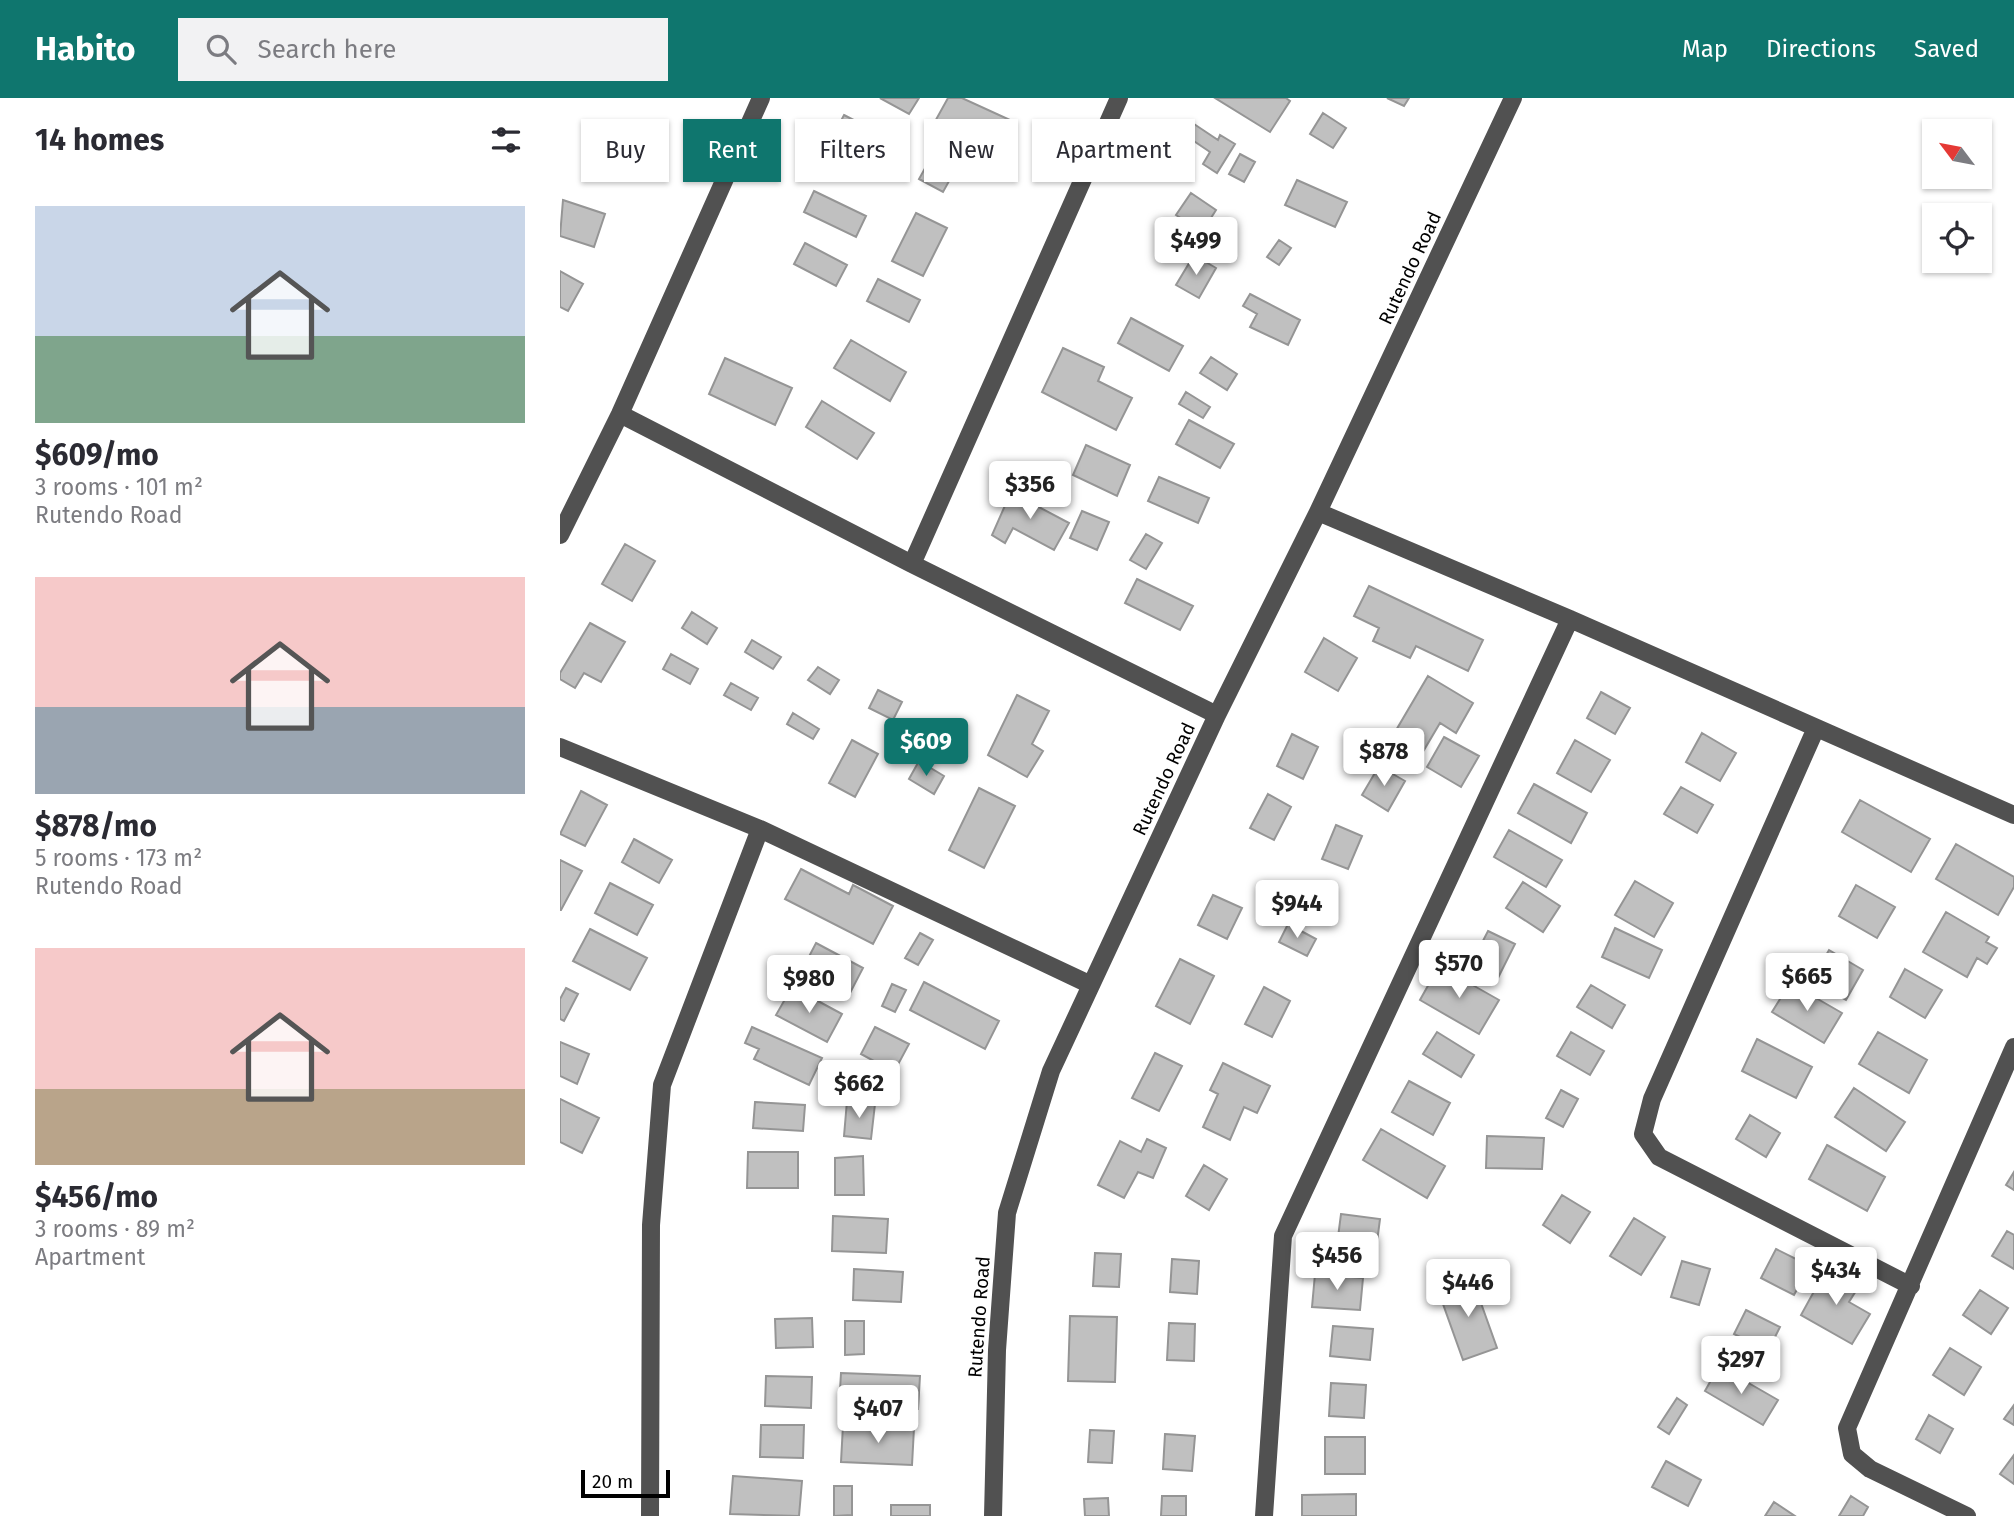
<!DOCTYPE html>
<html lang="en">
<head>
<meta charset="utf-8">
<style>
  :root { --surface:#fff; --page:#f2f2f3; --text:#2b2b33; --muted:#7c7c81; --accent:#0f766e }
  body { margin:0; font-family:"Fira Sans",sans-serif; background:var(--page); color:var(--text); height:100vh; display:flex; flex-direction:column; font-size:26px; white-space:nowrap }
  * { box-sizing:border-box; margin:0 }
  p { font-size:23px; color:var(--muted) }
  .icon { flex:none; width:38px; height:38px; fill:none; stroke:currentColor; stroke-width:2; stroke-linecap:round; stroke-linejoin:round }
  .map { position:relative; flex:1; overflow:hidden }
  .panel { display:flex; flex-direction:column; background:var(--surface); width:560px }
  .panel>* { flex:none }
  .top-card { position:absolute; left:21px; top:21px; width:665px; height:63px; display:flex; gap:14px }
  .needle { width:46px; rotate:302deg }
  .controls { position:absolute; left:1362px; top:21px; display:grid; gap:14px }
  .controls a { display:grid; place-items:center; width:70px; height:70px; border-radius:0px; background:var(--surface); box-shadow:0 2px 5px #0004; font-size:35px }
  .scale { position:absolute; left:21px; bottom:18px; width:89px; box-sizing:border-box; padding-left:7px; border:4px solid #000; border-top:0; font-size:19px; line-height:24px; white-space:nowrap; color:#000; -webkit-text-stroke:5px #fff; paint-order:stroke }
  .price { position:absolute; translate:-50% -60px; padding:0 16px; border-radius:7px; background:#fff; color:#222; font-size:23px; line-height:46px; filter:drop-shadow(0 2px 4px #0008) }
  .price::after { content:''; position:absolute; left:50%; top:42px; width:21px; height:16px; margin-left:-10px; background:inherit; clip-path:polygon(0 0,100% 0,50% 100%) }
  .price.current { background:var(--accent); color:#fff }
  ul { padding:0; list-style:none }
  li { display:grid; align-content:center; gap:14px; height:371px; padding:0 35px }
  li span { display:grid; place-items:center; height:217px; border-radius:0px; color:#555 }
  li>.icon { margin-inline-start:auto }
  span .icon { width:126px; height:126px; fill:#fffc; stroke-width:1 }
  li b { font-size:30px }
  h2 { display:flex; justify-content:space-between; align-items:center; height:84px; padding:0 35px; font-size:30px }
  .chip { padding:0 24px; border-radius:0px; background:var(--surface); box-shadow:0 2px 5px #0004; font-size:24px; line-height:63px }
  .chip.current { background:var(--accent); color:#fff }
  header { display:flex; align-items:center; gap:42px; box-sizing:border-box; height:98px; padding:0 35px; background:var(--accent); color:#fff }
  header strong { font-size:33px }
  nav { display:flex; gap:38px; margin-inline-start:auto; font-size:24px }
  .search { width:490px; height:63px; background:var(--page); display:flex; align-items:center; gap:18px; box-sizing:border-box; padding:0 24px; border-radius:0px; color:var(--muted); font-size:26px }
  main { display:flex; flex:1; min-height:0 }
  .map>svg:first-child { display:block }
</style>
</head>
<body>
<header>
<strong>Habito</strong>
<div class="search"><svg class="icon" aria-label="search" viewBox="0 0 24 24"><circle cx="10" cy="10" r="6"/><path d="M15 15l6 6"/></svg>Search here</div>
<nav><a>Map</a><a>Directions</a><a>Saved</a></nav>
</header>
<main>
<section class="panel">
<h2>14 homes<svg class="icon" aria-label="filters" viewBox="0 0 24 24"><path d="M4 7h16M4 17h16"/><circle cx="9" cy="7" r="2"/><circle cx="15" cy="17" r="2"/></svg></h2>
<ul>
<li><span style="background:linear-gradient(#c9d6e8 60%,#7fa58c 0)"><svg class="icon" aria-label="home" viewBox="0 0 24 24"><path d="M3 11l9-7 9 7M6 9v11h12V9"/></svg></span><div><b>$609/mo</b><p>3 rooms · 101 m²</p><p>Rutendo Road</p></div></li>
<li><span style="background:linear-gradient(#f6c9c9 60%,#9aa5b1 0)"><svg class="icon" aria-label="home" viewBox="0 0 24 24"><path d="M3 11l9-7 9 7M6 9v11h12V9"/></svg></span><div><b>$878/mo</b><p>5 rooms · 173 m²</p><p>Rutendo Road</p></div></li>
<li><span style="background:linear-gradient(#f6c9c9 65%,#b9a48a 0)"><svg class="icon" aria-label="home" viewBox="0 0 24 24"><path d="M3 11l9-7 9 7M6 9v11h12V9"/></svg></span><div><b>$456/mo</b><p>3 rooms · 89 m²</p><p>Apartment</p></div></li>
</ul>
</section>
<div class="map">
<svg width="1454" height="1418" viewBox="0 0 1454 1418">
  <rect width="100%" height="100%" fill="#fff"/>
  <!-- building -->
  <path fill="#c0c0c0" stroke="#959595" stroke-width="2" d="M320 0H359L349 16Z
    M388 0H402L450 22 441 38 411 23 401 42 373 27Z
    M655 0H726L730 3 710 34Z
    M827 0H849L844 8Z
    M763 15 786 30 773 50 750 36Z
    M284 17 338 45 323 73 270 44Z
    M634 26 658 42 660 37 675 46 657 75 643 66 650 54 625 37Z
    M680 56 695 64 684 84 669 76Z
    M369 63 393 76 383 94 359 81Z
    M737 82 787 104 775 129 725 107Z
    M254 93 306 118 296 139 244 114Z
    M631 95 656 112 642 134 616 117Z
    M3 102 45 116 34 149 0 138Z
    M356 115 387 130 363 178 332 163Z
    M719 142 731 150 719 167 707 159Z
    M245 145 287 167 276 188 234 166Z
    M634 157 656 170 639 200 616 187Z
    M0 173 23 186 8 213 0 209Z
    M318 181 360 202 349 224 307 203Z
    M690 196 740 222 728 247 690 229 697 216 683 208Z
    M571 220 623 248 609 273 558 245Z
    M291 242 346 274 330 303 274 270Z
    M503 250 544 269 538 283 572 300 556 332 482 294Z
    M651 259 677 276 667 292 640 275Z
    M165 260 232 290 215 327 149 296Z
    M626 294 650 309 643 320 619 306Z
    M262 303 314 335 297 361 246 329Z
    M629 322 674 346 660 370 616 346Z
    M526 347 570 367 557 398 513 377Z
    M599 379 649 400 638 425 588 403Z
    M471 390 481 396 475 407 509 425 494 452 453 430 445 445 432 437 451 394 464 401Z
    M522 413 549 424 537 452 510 440Z
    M586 436 602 445 586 471 570 462Z
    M65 446 95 463 72 503 42 486Z
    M577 481 633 508 620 532 565 505Z
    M809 488 923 542 908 573 856 548 850 560 813 543 819 530 794 518Z
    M132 514 157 530 147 546 122 530Z
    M30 525 65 544 41 584 24 575 15 590 0 581V575Z
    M764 540 797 560 778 593 745 574Z
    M192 542 221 559 213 571 185 554Z
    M111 556 138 571 130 586 103 571Z
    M258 569 279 582 270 596 248 582Z
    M868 578 913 605 896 635 880 625 864 652 835 634Z
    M171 585 198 600 191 612 164 597Z
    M318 592 342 604 333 622 309 610Z
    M1041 594 1070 610 1055 636 1027 620Z
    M457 597 489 613 472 646 483 653 467 679 428 657Z
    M233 615 259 631 253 641 227 626Z
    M1142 635 1176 655 1160 683 1126 664Z
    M732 636 758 649 743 681 717 668Z
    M884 639 919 658 901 689 867 669Z
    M292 642 318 656 295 699 269 685Z
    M1015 642 1050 662 1031 694 997 675Z
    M359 663 384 678 374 696 349 681Z
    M819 668 845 683 828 713 802 697Z
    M974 686 1027 715 1011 745 958 715Z
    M1121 689 1153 707 1137 735 1104 716Z
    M419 690 455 708 424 770 389 752Z
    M21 693 47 707 25 748 0 736Z
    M708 696 731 709 714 742 690 730Z
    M1300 702 1370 741 1351 774 1282 734Z
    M776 727 802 738 788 771 762 761Z
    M949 732 1002 762 986 789 934 759Z
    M74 741 112 762 99 785 62 764Z
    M1396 746 1454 779V789L1438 817 1376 781Z
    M0 762 22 773 1 812H0Z
    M241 771 289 796 293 787 333 808 313 846 225 801Z
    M1075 783 1113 805 1094 839 1055 817Z
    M963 784 1000 808 983 834 946 810Z
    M50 785 93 807 77 837 35 815Z
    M1296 787 1335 809 1317 840 1279 818Z
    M653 797 682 810 667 841 638 827Z
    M1386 814 1429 839 1426 844 1437 850 1427 866 1417 860 1407 879 1363 854Z
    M728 826 756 841 747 858 719 844Z
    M1055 830 1102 852 1089 880 1042 859Z
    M30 831 87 860 70 892 13 863Z
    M928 833 955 846 937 882 910 868Z
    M360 835 373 842 358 867 345 860Z
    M256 845 303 870 289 897 242 872Z
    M1269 852 1303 872 1286 902 1251 883Z
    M620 861 654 878 630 926 596 908Z
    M879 868 939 902 919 936 860 902Z
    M1345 871 1382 892 1365 920 1330 899Z
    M364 884 439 923 425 951 350 912Z
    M1230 885 1282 915 1264 945 1212 914Z
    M332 886 346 892 335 914 322 908Z
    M1031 887 1065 907 1052 930 1017 909Z
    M232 889 282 916 267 944 216 917Z
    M704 889 730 903 712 939 685 926Z
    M6 890 18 896 4 923 0 921V901Z
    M192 929 262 960 249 987 194 961 199 951 185 945Z
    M315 929 349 946 334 974 301 956Z
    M877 934 914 957 901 979 863 956Z
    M1011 934 1044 953 1030 977 997 958Z
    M1318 934 1367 962 1349 995 1299 966Z
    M1197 941 1252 969 1236 1000 1182 973Z
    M0 944 29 956 17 986 0 978Z
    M595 955 622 968 599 1013 572 1000Z
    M663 965 710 988 697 1015 684 1009 670 1042 643 1029 658 996 650 992Z
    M849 983 890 1005 873 1037 832 1014Z
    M1294 990 1345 1024 1326 1053 1275 1019Z
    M1001 992 1018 1001 1003 1029 986 1020Z
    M0 1001 39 1020 22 1055 0 1044Z
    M287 1003 315 1006 311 1041 284 1038Z
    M195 1004 245 1007 243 1033 193 1030Z
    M1190 1017 1220 1035 1206 1059 1176 1041Z
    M821 1031 885 1068 867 1100 803 1062Z
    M927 1038 984 1040 982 1071 926 1070Z
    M587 1041 606 1050 593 1080 578 1074 564 1100 538 1087 560 1043 581 1054Z
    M1267 1047 1325 1079 1307 1113 1249 1081Z
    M188 1054H238V1090H187Z
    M303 1058 304 1097H275V1060Z
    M644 1067 667 1081 649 1112 626 1098Z
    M1454 1074V1092L1446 1087Z
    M1002 1097 1030 1114 1010 1145 983 1127Z
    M781 1116 820 1121 816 1152 777 1147Z
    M273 1118 328 1121 326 1155 272 1153Z
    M1074 1120 1105 1139 1081 1177 1050 1158Z
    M1447 1133 1454 1137V1171L1432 1158Z
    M1216 1151 1250 1168 1234 1197 1201 1180Z
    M535 1155 561 1156 559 1189 533 1188Z
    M612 1161 639 1163 637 1196 610 1194Z
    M1122 1163 1150 1171 1139 1207 1111 1199Z
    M1268 1168 1299 1188 1289 1204 1310 1216 1292 1246 1241 1217Z
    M294 1171 343 1174 341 1204 293 1202Z
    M755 1176 803 1180 800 1212 752 1209Z
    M912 1180 937 1250 903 1262 878 1192Z
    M1420 1192 1448 1210 1431 1236 1403 1217Z
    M1186 1212 1220 1229 1208 1253 1174 1236Z
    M510 1218 557 1219 555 1284 508 1283Z
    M252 1220 253 1249 216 1250 215 1221Z
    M285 1223H304V1256L285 1257Z
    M609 1225 635 1226 634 1263 607 1262Z
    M773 1228 813 1231 810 1262 770 1258Z
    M1390 1250 1421 1269 1404 1297 1373 1277Z
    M1165 1251 1188 1266 1183 1274 1160 1260Z
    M1159 1268 1218 1302 1203 1327 1145 1293Z
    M281 1275 360 1278 358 1311 279 1309Z
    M206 1278 252 1279 251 1310 205 1308Z
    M771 1285 806 1287 804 1320 769 1318Z
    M1117 1300 1127 1307 1109 1336 1098 1329Z
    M1454 1307V1327L1444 1321Z
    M1369 1317 1393 1331 1380 1355 1356 1341Z
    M201 1327H244L243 1360 200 1359Z
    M283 1327 354 1330 352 1367 281 1364Z
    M530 1332 554 1333 552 1365 528 1364Z
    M605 1336 635 1338 632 1373 603 1371Z
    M765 1339H805V1376H765Z
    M1454 1357V1386L1440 1376Z
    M1106 1363 1141 1382 1128 1408 1092 1389Z
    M173 1378 242 1383 239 1418 170 1416Z
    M274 1388H292V1417L274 1418Z
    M796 1396V1418H742V1397Z
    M602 1398H626V1418H601Z
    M1291 1398 1308 1409 1303 1418H1279Z
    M548 1400 549 1418H525L524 1401Z
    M1214 1404 1235 1418H1205Z
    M331 1407H370V1418H331Z"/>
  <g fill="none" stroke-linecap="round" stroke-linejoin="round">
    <!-- minor -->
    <path stroke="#515151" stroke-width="18" d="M60 316 352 466 657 617
      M758 414 1010 521 1454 717
      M0 437 60 316 201 0
      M352 466 559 0
      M1256 630 1092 1001 1083 1036 1099 1059 1351 1188
      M0 649 200 731 531 887
      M90 1418 91 1127 102 987 200 731
      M433 1418 437 1252 447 1115 491 973 657 617 758 414 953 0
      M704 1418 723 1138 1010 521
      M1407 1418 1310 1371 1292 1356 1287 1330 1454 949"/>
  </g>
  <g text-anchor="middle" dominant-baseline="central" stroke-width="7" stroke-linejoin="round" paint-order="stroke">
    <!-- street labels -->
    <g font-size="19" fill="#000" stroke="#fff">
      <text transform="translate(850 170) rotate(-65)">Rutendo Road</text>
      <text transform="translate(604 681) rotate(-65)">Rutendo Road</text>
      <text transform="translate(419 1219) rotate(-86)">Rutendo Road</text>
    </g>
  </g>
</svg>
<div class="controls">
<a><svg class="needle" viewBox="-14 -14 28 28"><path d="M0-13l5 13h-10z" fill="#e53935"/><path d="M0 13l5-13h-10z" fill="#7c7c81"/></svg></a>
<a><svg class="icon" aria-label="locate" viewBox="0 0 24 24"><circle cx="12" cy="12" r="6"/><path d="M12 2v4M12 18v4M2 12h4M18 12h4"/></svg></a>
</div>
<div class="scale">20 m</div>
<b class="price" style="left:636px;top:179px">$499</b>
<b class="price" style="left:470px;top:423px">$356</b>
<b class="price current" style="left:366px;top:680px">$609</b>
<b class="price" style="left:824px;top:690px">$878</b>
<b class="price" style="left:737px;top:842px">$944</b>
<b class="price" style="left:899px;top:902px">$570</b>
<b class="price" style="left:1247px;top:915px">$665</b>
<b class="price" style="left:249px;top:917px">$980</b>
<b class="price" style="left:299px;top:1022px">$662</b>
<b class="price" style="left:777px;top:1194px">$456</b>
<b class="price" style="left:1276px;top:1209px">$434</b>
<b class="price" style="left:908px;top:1221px">$446</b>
<b class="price" style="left:1181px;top:1298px">$297</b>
<b class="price" style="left:318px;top:1347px">$407</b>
<div class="top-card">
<a class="chip">Buy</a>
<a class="chip current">Rent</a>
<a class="chip">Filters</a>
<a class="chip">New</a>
<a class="chip">Apartment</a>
</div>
</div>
</main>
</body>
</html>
